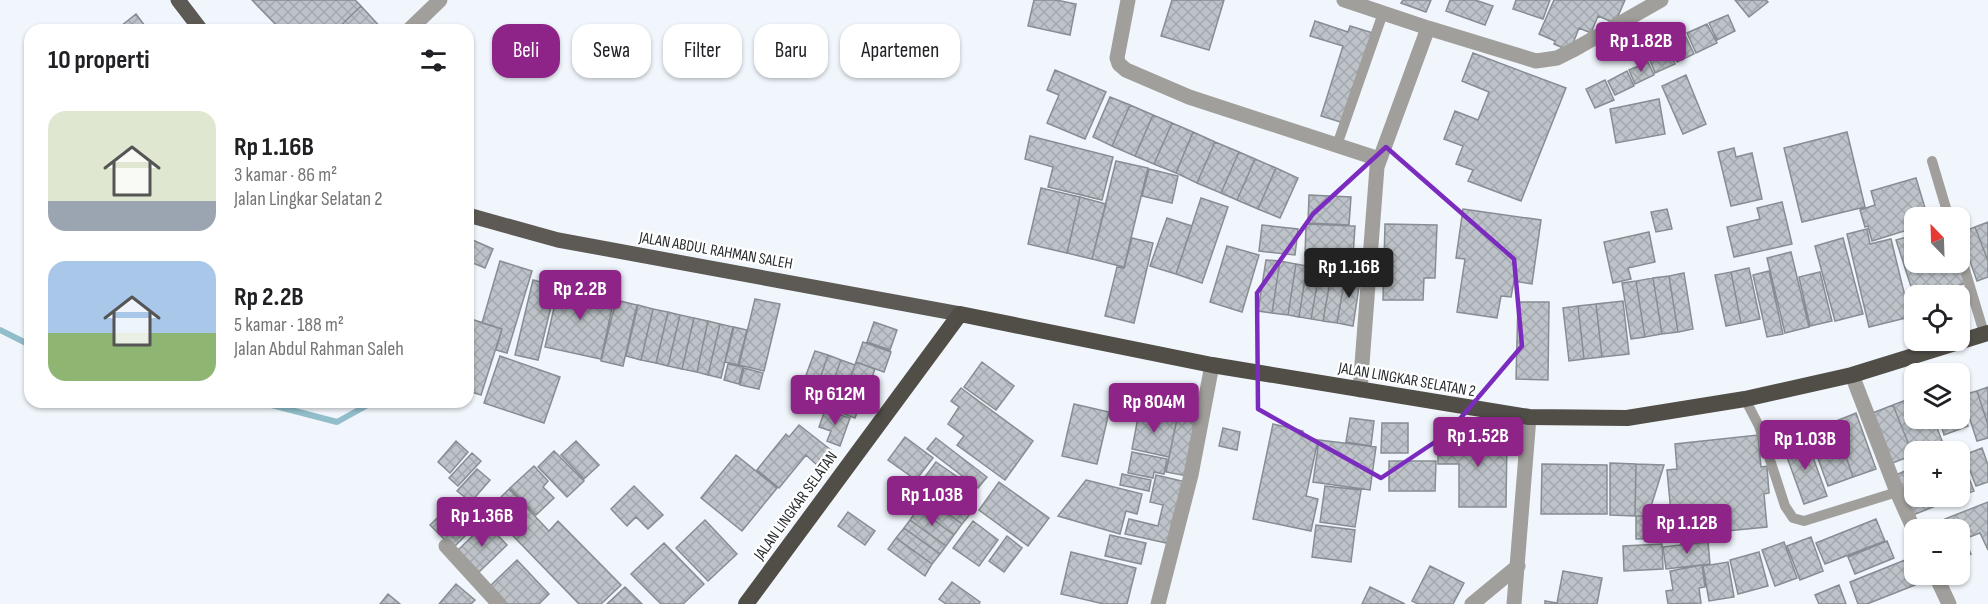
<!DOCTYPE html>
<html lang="id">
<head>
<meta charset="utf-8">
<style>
  :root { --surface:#fff; --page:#f6f6f6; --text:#202124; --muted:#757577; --accent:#8f2488 }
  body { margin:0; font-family:"Sofia Sans Condensed",sans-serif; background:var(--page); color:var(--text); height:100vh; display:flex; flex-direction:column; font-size:22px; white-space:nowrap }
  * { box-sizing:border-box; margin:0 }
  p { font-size:20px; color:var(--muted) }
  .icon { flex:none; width:33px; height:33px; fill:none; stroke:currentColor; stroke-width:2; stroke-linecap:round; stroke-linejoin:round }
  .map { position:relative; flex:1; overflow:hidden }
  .panel { position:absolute; left:24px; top:24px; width:450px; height:384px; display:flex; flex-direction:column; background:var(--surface); border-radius:18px; box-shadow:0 2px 4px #0004 }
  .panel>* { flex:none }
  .guide { position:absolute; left:492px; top:24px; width:570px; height:54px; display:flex; gap:12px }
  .needle { width:39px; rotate:337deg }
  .tools { position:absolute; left:1904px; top:207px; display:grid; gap:12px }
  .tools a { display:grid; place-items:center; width:66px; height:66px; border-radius:12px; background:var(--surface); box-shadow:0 2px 4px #0004; font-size:30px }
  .price { position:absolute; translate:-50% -51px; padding:0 14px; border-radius:6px; background:var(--accent); color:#fff; font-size:20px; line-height:39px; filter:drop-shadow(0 2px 3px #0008) }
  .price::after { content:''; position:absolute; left:50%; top:36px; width:18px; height:14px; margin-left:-9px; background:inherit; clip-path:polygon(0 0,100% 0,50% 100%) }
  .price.on { background:#222; color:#fff }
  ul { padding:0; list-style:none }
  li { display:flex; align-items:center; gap:18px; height:150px; padding:0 24px }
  li span { display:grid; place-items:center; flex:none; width:168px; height:120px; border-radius:18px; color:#555 }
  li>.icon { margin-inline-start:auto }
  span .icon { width:72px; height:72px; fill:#fffc; stroke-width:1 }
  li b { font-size:26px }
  h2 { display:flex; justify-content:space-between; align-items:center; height:72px; padding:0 24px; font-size:26px }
  .tag { padding:0 21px; border-radius:18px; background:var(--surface); box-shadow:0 2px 4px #0004; font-size:21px; line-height:54px }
  .tag.on { background:var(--accent); color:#fff }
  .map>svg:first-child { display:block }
</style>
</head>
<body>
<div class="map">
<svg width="1988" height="604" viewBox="0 0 1988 604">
  <defs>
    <pattern id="building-cross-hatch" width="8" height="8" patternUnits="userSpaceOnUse" patternTransform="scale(1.5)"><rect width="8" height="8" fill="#bdc3c9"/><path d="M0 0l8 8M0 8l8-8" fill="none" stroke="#a2a8ad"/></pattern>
  </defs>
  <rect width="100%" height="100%" fill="#f0f6fc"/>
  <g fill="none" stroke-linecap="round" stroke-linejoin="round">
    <!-- stream -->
    <path stroke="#91beca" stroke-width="6" d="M0 330 30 345
      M260 402 337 422 373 402
      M423 402 458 405"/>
  </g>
  <!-- building -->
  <path fill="url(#building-cross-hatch)" stroke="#878d92" stroke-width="1.5" d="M252 0H355L361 6 336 30H281Z
    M1034 0H1056L1076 4 1070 35 1028 26Z
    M1172 0H1224L1209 50 1161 36Z
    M1403 0H1431L1426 12 1401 3Z
    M1450 0H1475L1493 6 1485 25 1446 11Z
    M1516 0H1550L1543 19 1513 9Z
    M1554 0H1625L1615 23 1598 16 1591 33 1579 28 1570 51 1554 44 1555 41 1539 34Z
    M1735 0H1766L1768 2 1749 17Z
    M361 6 383 30H336Z
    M136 14 148 30H116Z
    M1728 15 1735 31 1717 40 1709 23Z
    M1315 21 1348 32 1350 26 1373 33 1344 123 1321 116 1343 46 1310 36Z
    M1707 24 1717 43 1696 53 1687 33Z
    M1686 37 1694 54 1677 62 1669 45Z
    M1669 51 1675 64 1655 73 1650 60Z
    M1473 53 1566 88 1521 201 1468 181 1473 170 1456 164 1463 146 1444 139 1455 111 1478 120 1489 92 1462 81Z
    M1648 62 1654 75 1635 84 1629 70Z
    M1055 70 1106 92 1085 139 1047 123 1059 95 1047 90Z
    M1627 71 1634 86 1615 95 1608 81Z
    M1686 75 1706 124 1683 134 1662 86Z
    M1605 80 1614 100 1595 108 1586 89Z
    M1110 97 1130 105 1112 146 1093 137Z
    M1659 99 1665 134 1616 143 1610 109Z
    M1130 105 1153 115 1135 156 1112 146Z
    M1153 115 1172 123 1154 164 1135 156Z
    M1172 123 1193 132 1176 173 1154 164Z
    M1193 132 1215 142 1197 183 1176 173Z
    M1847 132 1865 207 1802 222 1784 148Z
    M1030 136 1113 157 1102 200 1048 187 1053 167 1025 159Z
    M1215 142 1239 152 1221 193 1197 183Z
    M1734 148 1736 157 1752 153 1762 199 1731 206 1718 152Z
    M1239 152 1255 159 1237 200 1221 193Z
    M1255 159 1276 168 1258 209 1237 200Z
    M1116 161 1148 168 1124 267 1092 259Z
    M1276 168 1298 178 1280 218 1258 209Z
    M1149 169 1178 176 1172 203 1142 196Z
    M1916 178 1928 218H1914V228L1872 241 1868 226 1865 227 1860 210 1875 205 1871 191Z
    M1041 188 1080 197 1067 253 1028 244Z
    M1309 195 1351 197 1349 225 1308 223Z
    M1080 197 1106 204 1092 259 1067 253Z
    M1201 198 1228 207 1202 283 1176 274Z
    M1782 202 1792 244 1734 257 1727 227 1760 219 1757 208Z
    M1463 209 1541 220 1532 284 1514 281 1511 297 1501 296 1497 318 1457 312 1465 259 1456 258Z
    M1667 209 1672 229 1656 232 1651 212Z
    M1167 218 1192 226 1176 274 1150 266Z
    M1988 222V261L1975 227Z
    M1306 224 1355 226 1353 257 1305 255Z
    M1385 224 1437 225 1435 278H1424L1423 300H1383Z
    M1262 225 1298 229 1295 255 1259 251Z
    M1975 227 1988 261V277L1977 281 1960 233Z
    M1867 229 1870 244 1891 239 1910 317 1869 327 1847 234Z
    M1649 232 1655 262 1628 268 1631 279 1613 283 1604 242Z
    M1914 235V262H1959L1966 283 1926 296H1914L1896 240Z
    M468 238 493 249 485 268 468 261Z
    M1132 238 1153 243 1134 323 1105 316 1117 267 1124 268Z
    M1843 238 1863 314 1835 321 1815 246Z
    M1227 246 1259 255 1242 312 1210 302Z
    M1791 252 1809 327 1785 333 1767 258Z
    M1266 260 1280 261 1272 313 1258 311Z
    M500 261 532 271 507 353 496 350 502 329 482 323Z
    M1280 261 1296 264 1288 315 1272 313Z
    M1296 264 1307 266 1299 317 1288 315Z
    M1307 266 1320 268 1311 319 1299 317Z
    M1320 268 1332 270 1323 321 1311 319Z
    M1749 268 1760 319 1741 323 1731 272Z
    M1332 270 1346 272 1337 323 1323 321Z
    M1769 271 1783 334 1767 337 1753 275Z
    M1346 272 1361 274 1353 326 1337 323Z
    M1731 272 1741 323 1726 326 1715 275Z
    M1820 272 1832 321 1810 326 1799 277Z
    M1684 273 1693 329 1678 332 1669 276Z
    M1669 276 1678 332 1662 334 1653 278Z
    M1653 278 1662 334 1645 337 1636 281Z
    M533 280 556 286 538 360 515 355Z
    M1636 281 1645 337 1631 339 1622 283Z
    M560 282 615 294 601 359 545 347Z
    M755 299 780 304 764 371 739 365Z
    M616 300 637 305 623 366 601 361Z
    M1623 301 1629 354 1602 357 1596 304Z
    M1518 302H1549L1548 380 1516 379Z
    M1596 304 1602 357 1584 359 1578 306Z
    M638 305 653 309 641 360 626 356Z
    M1578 306 1584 359 1569 361 1563 308Z
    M653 309 668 312 656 363 641 360Z
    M668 312 680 315 668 366 656 363Z
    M680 315 694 318 682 369 668 366Z
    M468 318 502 329 481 395 468 391Z
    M694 318 708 321 697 372 682 369Z
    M708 321 720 324 708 375 697 372Z
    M874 322 897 330 890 350 867 342Z
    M720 324 733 327 721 378 708 375Z
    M734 327 747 330 738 365 725 362Z
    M863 342 891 352 884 372 856 362Z
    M815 351 828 355 813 399 799 394Z
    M828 355 841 360 825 403 813 399Z
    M500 356 560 377 544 423 484 403Z
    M841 360 855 365 839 408 825 403Z
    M856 362 875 369 864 400 845 393Z
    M982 362 1014 386 996 410 964 387Z
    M728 364 743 367 739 384 724 380Z
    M744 368 763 373 759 389 740 385Z
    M1988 387V425L1977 391Z
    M961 388 1033 441 1005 480 957 445 964 436 948 424 959 407 951 401Z
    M1977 391 1988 425V438L1977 441 1962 395Z
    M845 393 862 400 855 418 839 412Z
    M1914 397V418H1933L1943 443 1922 452H1914L1913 455 1893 405Z
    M1959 401 1968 426 1944 435 1939 418H1959Z
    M1074 404 1109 412 1097 464 1062 456Z
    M1893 405 1913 455 1890 464 1870 414Z
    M825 410 850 418 840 446 827 441 831 431 819 427Z
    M1139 412 1177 419 1169 457 1132 449Z
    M1856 413 1876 469 1853 477 1834 422Z
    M1350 418 1374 421 1371 446 1346 442Z
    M1177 419 1198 423 1187 476 1166 472Z
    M1834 422 1853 477 1828 486 1808 431Z
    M1382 423H1408V453H1381Z
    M1273 424 1303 431 1302 436 1318 440 1306 496 1318 499 1311 531 1253 519Z
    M799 425 831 450 818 466 806 455 779 488 757 470 786 434 789 437Z
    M1223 428 1240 432 1237 450 1219 446Z
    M1758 435 1761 467 1767 466 1769 493 1764 494 1767 527 1685 535 1682 512 1671 513 1667 470 1677 469 1675 444Z
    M1438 436 1507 437 1506 507H1459V464H1438Z
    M905 437 933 458 916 480 888 460Z
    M936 438 987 477 978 488 927 449Z
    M1806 438 1827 496 1804 504 1783 446Z
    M1319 440 1376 447 1370 490 1313 482Z
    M456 441 468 452 450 473 438 462Z
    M576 441 599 465 584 479 561 455Z
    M1982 448 1988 465V482L1976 486 1964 455Z
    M554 451 584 481 567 497 538 467Z
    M1132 452 1167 459 1164 474 1154 472 1153 478 1128 473Z
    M1959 452 1974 491 1959 496Z
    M472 453 481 461 458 486 449 478Z
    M736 455 777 488 742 531 701 498Z
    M1389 461H1436L1435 491H1389Z
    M936 462 975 489 963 506 924 478Z
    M1610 463 1636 464 1635 516 1610 515Z
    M1542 464 1607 465V514H1541Z
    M1636 464 1664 465 1648 516H1635Z
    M534 466 548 481 543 487 554 498 536 515 510 488Z
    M1914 467V496H1940L1943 503 1913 515 1896 475Z
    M477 469 490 480 471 502 457 491Z
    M1122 474 1151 480 1149 491 1120 485Z
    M1156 475 1186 482 1171 544 1125 534 1129 519 1158 526 1163 505 1150 502Z
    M1086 480 1142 494 1137 514 1126 511 1120 534 1058 516Z
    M999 482 1049 518 1028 546 979 510Z
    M634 486 663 515 648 529 636 517 627 526 611 509Z
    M935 486 971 513 962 524 926 498Z
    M1325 486 1361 490 1355 527 1320 522Z
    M509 489 549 531 558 521 621 585 601 604H579L488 510Z
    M926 498 962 524 954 535 918 508Z
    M457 499 479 522 453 548 430 525Z
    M1988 502V550L1980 533 1959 541V530H1949L1945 519Z
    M918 508 954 535 946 546 910 520Z
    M848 512 875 531 865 545 838 526Z
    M1636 516H1671V538L1636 539Z
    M1876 519 1885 541 1825 564 1816 543Z
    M705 520 737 554 708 581 676 548Z
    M910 520 946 546 940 554 904 528Z
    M973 521 998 540 979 566 953 548Z
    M486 523 507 545 479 572 458 550Z
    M1316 525 1355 530 1351 562 1312 557Z
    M904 528 940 554 932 564 896 538Z
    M1110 535 1146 543 1141 564 1105 556Z
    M1007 536 1022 548 1004 572 989 561Z
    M1811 537 1823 571 1800 580 1787 546Z
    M896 538 932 564 925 576 888 549Z
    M1965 540 1971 554 1959 559V543Z
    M1887 541 1894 558 1855 574 1848 557Z
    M1708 542 1710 564 1666 569 1663 547Z
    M1784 542 1797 578 1775 586 1762 550Z
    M664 543 704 584 683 604H661L631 574Z
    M1662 544 1663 569 1624 571 1623 546Z
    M1071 552 1136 568 1127 604H1104L1061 594Z
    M1759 552 1768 586 1738 594 1730 560Z
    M517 560 549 594 539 604H505L489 587Z
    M1905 560 1915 585 1867 604H1858L1850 582Z
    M1728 562 1734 597 1709 601 1703 566Z
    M1702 565 1705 587 1699 588 1701 603 1668 604 1666 591 1673 590 1670 571Z
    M1430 566 1464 583 1453 604H1418L1412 601Z
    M1563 571 1602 578 1597 604H1545V601L1557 603Z
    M952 582 980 602 979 604H946L939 599Z
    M456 584 475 600 471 604H439Z
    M1839 585 1846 604H1819L1815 595Z
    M625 587 642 604H607Z
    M1370 587 1405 604H1362Z
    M388 594 400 604H380Z"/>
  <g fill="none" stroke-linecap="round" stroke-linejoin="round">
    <!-- service -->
    <path stroke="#a19f9c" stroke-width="10" d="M1337 145 1383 13
      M1932 161 1949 218
      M1959 250 1984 333
      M1745 399 1759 426 1785 506 1793 518 1804 521 1897 492"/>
    <!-- minor -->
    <path stroke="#a19f9c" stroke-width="15" d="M1128 0 1117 58 1119 64 1126 70 1189 97 1379 159
      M1344 0 1428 28
      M409 30 440 0
      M1852 375 1897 492 1914 530
      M1360 390 1377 167 1428 28 1536 61 1557 58 1575 49 1661 0
      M446 546 499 604
      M1935 574 1949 604
      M1158 604 1191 475 1212 365
      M1472 604 1518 566
      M1514 604 1529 417"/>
    <!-- primary -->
    <path stroke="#5d5a55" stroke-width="15" d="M178 0 201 30
      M468 215 558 240 960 314"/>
    <!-- trunk -->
    <path stroke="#514e48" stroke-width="16" d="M746 604 960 314 1212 365 1529 417 1627 418 1745 399 1852 375 1988 333"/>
  </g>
  <!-- marked area -->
  <path fill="none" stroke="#7b2cbf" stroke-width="4.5" stroke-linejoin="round" d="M1386 147 1514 259 1522 346 1447 434 1381 478 1258 409 1257 293 1313 214Z"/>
  <g text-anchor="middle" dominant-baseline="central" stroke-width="4.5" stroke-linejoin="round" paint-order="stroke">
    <!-- street labels -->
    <g font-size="16" fill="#292c2e" stroke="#fff">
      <text transform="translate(716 251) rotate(10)">JALAN ABDUL RAHMAN SALEH</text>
      <text transform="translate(1407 380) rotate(10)">JALAN LINGKAR SELATAN 2</text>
      <text transform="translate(796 506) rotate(-54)">JALAN LINGKAR SELATAN</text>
    </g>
  </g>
</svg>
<div class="tools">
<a><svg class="needle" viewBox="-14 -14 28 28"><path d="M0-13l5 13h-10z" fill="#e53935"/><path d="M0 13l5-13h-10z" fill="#757577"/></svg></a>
<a><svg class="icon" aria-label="locate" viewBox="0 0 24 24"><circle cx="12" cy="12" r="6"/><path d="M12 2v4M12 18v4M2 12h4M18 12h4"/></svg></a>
<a><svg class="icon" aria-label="layers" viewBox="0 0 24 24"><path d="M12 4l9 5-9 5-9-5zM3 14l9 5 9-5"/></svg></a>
<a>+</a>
<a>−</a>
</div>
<b class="price" style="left:1641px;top:73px">Rp 1.82B</b>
<b class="price on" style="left:1349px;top:299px">Rp 1.16B</b>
<b class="price" style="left:580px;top:321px">Rp 2.2B</b>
<b class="price" style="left:835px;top:426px">Rp 612M</b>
<b class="price" style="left:1154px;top:434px">Rp 804M</b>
<b class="price" style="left:1478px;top:468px">Rp 1.52B</b>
<b class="price" style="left:1805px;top:471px">Rp 1.03B</b>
<b class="price" style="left:932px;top:527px">Rp 1.03B</b>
<b class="price" style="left:482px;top:548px">Rp 1.36B</b>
<b class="price" style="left:1687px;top:555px">Rp 1.12B</b>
<div class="guide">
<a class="tag on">Beli</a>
<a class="tag">Sewa</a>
<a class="tag">Filter</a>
<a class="tag">Baru</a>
<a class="tag">Apartemen</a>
</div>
<section class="panel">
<h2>10 properti<svg class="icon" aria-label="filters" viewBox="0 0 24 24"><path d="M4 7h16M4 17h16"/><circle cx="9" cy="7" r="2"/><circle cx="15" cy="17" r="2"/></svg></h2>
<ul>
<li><span style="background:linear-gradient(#dfe7d0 75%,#9aa5b1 0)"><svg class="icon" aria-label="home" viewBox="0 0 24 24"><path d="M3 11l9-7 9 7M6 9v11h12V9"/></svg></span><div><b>Rp 1.16B</b><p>3 kamar · 86 m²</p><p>Jalan Lingkar Selatan 2</p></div></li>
<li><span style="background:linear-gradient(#a9c7e8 60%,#8fb573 0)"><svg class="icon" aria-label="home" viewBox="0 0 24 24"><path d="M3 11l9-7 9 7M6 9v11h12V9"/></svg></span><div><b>Rp 2.2B</b><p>5 kamar · 188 m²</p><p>Jalan Abdul Rahman Saleh</p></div></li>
</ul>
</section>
</div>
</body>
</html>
